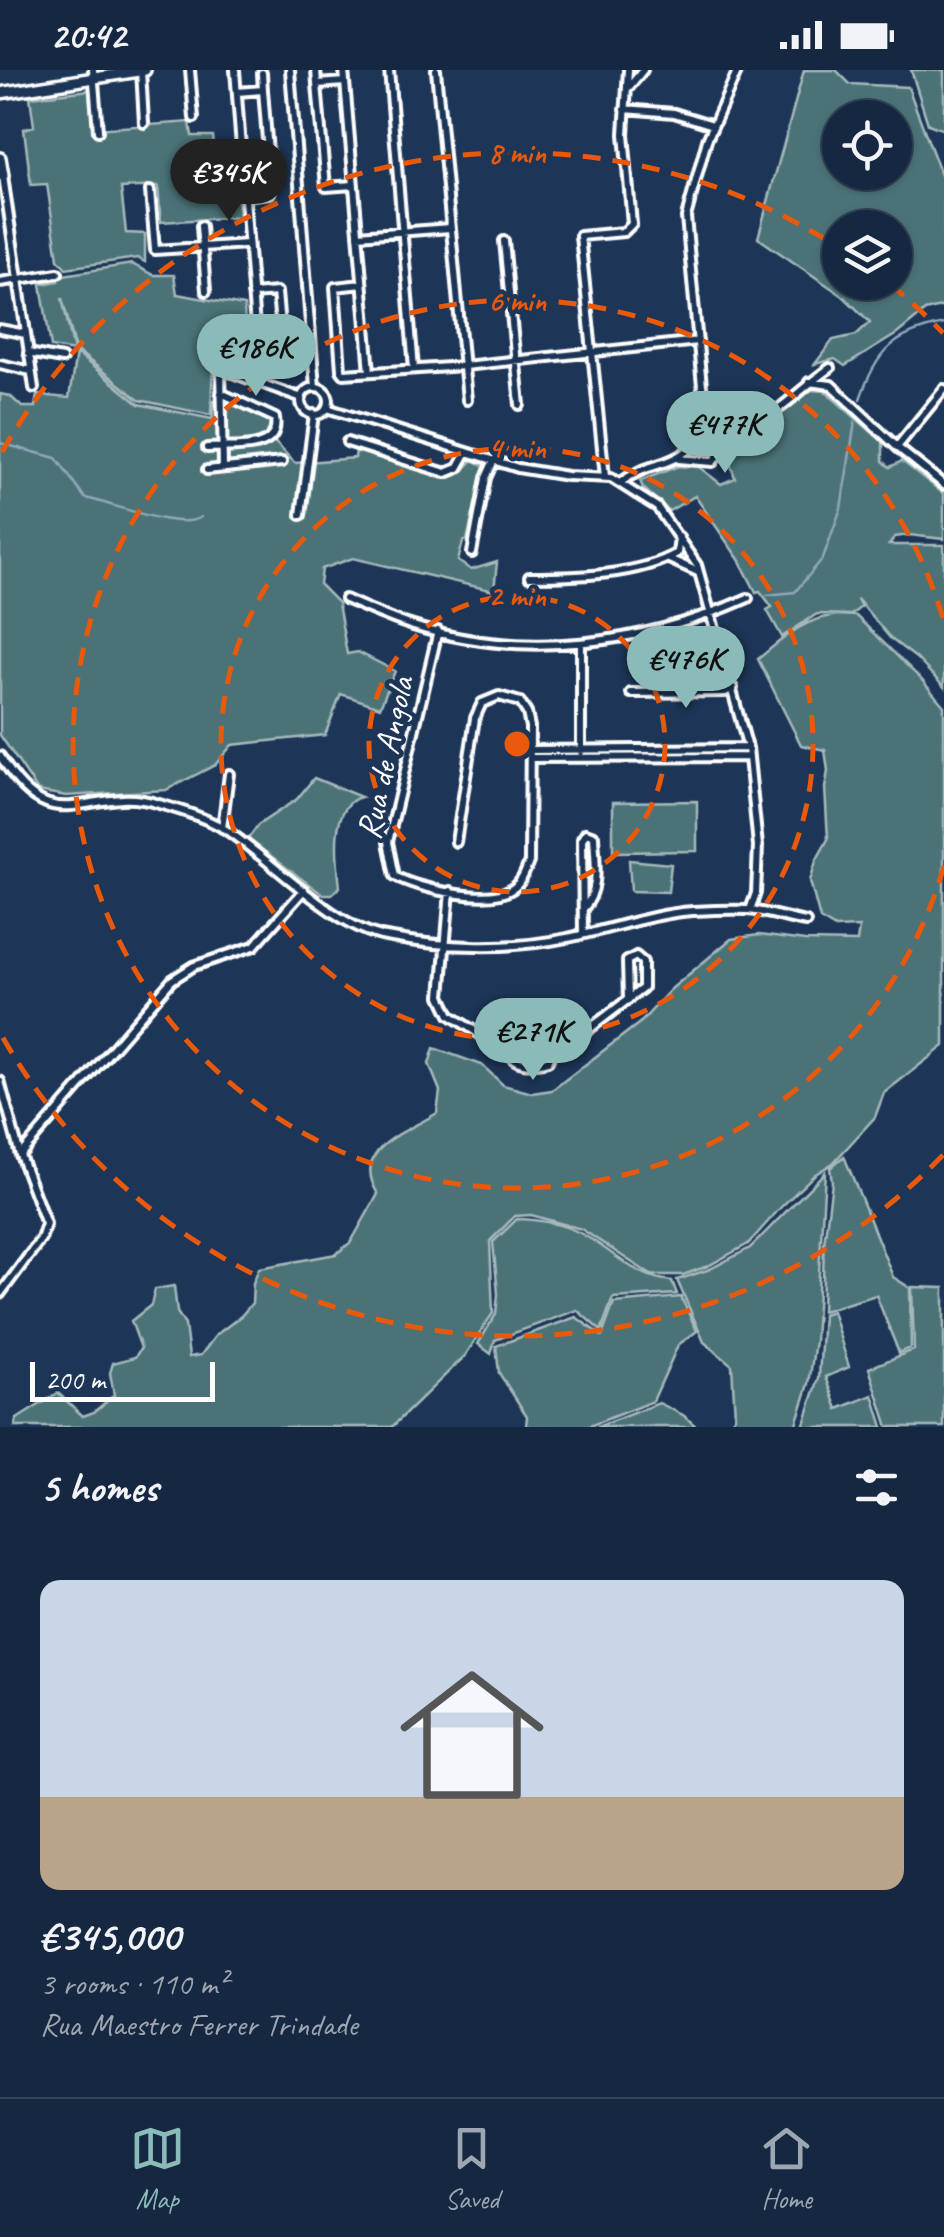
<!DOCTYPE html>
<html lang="en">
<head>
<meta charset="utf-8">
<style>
  :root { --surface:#162841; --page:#23344c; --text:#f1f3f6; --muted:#9ea6b1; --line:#35445a; --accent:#8bbbb9 }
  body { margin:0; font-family:Caveat,sans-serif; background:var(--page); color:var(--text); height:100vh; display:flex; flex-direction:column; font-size:38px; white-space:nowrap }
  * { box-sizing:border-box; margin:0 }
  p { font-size:32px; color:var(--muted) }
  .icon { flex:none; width:55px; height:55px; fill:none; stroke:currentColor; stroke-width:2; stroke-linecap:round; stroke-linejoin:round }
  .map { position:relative; height:1357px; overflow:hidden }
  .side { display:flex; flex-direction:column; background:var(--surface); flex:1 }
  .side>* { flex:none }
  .buttons { position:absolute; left:822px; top:30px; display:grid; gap:20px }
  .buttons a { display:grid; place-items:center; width:90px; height:90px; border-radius:50%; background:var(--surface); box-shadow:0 2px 8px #0004,0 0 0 2px var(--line); font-size:50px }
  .scale { position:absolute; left:30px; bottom:25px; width:185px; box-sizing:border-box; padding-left:10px; border:5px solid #fff; border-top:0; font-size:28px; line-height:35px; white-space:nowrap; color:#fff; -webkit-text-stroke:8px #1d3557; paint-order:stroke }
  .price { position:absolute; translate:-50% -85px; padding:0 22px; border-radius:35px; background:var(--accent); color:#111; font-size:32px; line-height:65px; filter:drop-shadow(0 2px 5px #0008) }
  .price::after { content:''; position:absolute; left:50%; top:60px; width:30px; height:22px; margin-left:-15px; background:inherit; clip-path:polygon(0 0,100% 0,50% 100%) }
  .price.on { background:#222; color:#fff }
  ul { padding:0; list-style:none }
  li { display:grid; align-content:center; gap:20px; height:530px; padding:0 40px }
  li span { display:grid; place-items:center; height:310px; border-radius:20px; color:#555 }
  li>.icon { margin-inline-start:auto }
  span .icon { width:180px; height:180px; fill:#fffc; stroke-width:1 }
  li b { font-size:42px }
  h2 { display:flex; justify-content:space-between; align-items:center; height:120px; padding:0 40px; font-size:42px }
  .status { display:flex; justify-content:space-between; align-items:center; height:70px; padding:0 50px; background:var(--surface); direction:ltr }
  .status svg { height:28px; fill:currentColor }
  .menu { display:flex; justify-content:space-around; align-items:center; height:140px; border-top:2px solid var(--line); background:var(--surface); font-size:28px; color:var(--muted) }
  .menu a { display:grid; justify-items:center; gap:5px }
  .menu .on { color:var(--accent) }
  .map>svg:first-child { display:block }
</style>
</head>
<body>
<div class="status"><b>20:42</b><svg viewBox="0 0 49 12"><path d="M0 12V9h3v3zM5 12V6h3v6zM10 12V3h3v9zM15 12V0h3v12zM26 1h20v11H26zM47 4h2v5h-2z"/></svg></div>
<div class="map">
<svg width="944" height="1357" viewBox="0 0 944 1357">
  <rect width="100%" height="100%" fill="#1d3557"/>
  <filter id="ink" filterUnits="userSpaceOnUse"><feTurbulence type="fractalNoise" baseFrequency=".01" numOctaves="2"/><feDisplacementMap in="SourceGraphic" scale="20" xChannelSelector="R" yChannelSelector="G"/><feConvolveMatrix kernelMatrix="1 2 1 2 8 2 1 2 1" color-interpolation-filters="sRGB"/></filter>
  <g filter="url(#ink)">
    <!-- green -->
    <path fill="#4b7377" stroke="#a5b9bb" stroke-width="2.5" fill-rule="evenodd" d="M804 0H836L850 14 908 17 944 113V236L925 241 897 264 845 296 835 289 815 294 833 270 856 265 870 252 843 226 758 168ZM840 48H895V102H840ZM840 158H895V212H840Z
      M911 0H944V60L928 54Z
      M91 20 95 59 190 52 192 66H213L218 119 237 117 239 147 161 152 158 116 121 118 126 163 145 164V192L137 188 66 198 58 189 47 114 31 115 24 59 34 56 30 27Z
      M132 194 153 205H174L177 224 244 236 247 298 213 288 211 345 139 330 76 280 62 228 74 281 51 277 41 214 58 211 57 206Z
      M76 283 139 334 212 349 214 330 239 336 270 350 269 366 295 393 355 388 356 380 434 404H460L473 390 484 396 467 470 463 472 458 491 471 500 497 492 494 521 353 488 322 499 320 515 338 533 347 584 358 582 395 601 380 637 341 624 325 665 232 675 215 695 166 720 66 726 38 721 0 665V324L10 326 22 337H35L37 325 69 328Z
      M811 320 825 321 883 372V391L890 397 902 391 944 424V469L909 465 895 467 889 475H944V617L916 588 891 569 857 529 861 537 851 545 817 544 782 567 767 540 772 537 760 521 756 522 740 491 695 426 669 441 643 418 640 411 678 396 699 397 721 414 735 408 729 389 737 372 755 365Z
      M838 545 856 546 920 608 944 636V976L884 1023 875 1047 833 1093 814 1105 783 1135 748 1174 708 1196 683 1205H651L581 1159 531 1145 515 1146 490 1171 493 1243 465 1286 392 1357H15L17 1349 58 1323 83 1346 94 1342 114 1325 110 1303 113 1293 135 1287 141 1278 131 1251 151 1235 155 1219 174 1216 177 1242 185 1255 189 1287 201 1285 216 1265 241 1246 252 1233 253 1213 259 1198 336 1184 351 1172 378 1124C349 1078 408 1062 437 1043L440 1021 429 994 434 978 482 995 503 1015 532 1023 552 1020 642 951 670 920 731 869 759 865 805 871 857 872 859 857 835 858 820 849 810 811 816 791 828 769 825 718 828 701 825 680 801 675 758 589C784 568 804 548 838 545Z
      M314 708 361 727C329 735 337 791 340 817L332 824H322L248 769 258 755 297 729Z
      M697 731V781L613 782V732Z
      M629 790 671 794 668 822 631 821Z
      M844 1086 893 1207 910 1218 911 1278 899 1283 876 1225 822 1241 824 1174 832 1112 830 1098Z
      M825 1102 815 1271 809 1314 795 1357H727L735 1346 732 1295 704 1272 677 1210 710 1199 750 1178Z
      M517 1149C536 1149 563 1154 580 1163 612 1179 634 1208 672 1211L677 1224 613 1228 601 1261 577 1240 495 1270 491 1284 478 1274 496 1244 498 1224 493 1172Z
      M912 1217 944 1218V1357H888L869 1298 914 1280Z
      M681 1227 697 1261 678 1275 653 1331 587 1357H526L527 1346 499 1303 496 1276 576 1247 602 1266 614 1233Z
      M832 1241 849 1297 826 1307 838 1339 873 1325 883 1357H803L819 1308 823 1244Z
      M659 1333 683 1345 697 1357H597Z"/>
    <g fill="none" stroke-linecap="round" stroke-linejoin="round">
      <!-- stream -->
      <path stroke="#8fa7ba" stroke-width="2.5" d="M860 329C877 280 894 264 944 254
        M0 373 56 388 85 428C112 433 180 462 201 447
        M767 525 795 522 823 488 841 438 855 352"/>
      <!-- street casing -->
      <g stroke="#fff" stroke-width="14">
        <path id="street" d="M93 0 98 61
          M141 0 144 53
          M190 0 194 48
          M235 0 258 296 255 310
          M290 0 315 317
          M316 0 317 14
          M344 0 370 302
          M389 0 414 299
          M436 0 467 330
          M262 3 263 20
          M345 12 317 14 326 117 353 115
          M629 17 643 0
          M237 22 263 20 271 120 270 123 245 126
          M625 39 674 43 713 55
          M3 106 34 318
          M150 121 155 180 248 174
          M201 156 206 221
          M358 165 450 158
          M504 171 520 335
          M0 212 58 203
          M362 214 335 217 341 300 344 304 464 296 698 271
          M252 224 277 222 282 279 276 283 257 285
          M0 259 26 264
          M28 283 62 289
          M0 294 31 301
          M809 312 831 315 897 377 944 415
          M301 331a14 14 0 1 1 28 0a14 14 0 1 1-28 0Z
          M327 338 518 398 567 406 611 408 657 437 697 495 748 678 758 776 756 823 750 840
          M719 367C762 363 796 321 830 298
          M347 372 446 403 458 398 467 382
          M897 377 944 319
          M207 378C232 376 281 384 275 348L221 323
          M679 389 713 392 723 378 705 348 686 147 707 70 738 0
          M223 398 221 299 302 328
          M207 400 282 392
          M605 407 580 166 624 162 632 154 624 64 628 0
          M621 412C656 386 689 402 704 349
          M301 445 314 344
          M472 483 486 408 494 390
          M669 489 698 502
          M529 507C573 507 638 506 677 483L679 467
          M345 529C366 538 388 548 410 555 522 591 643 575 748 528
          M438 561 388 772 395 806C418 819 489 835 512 819 522 813 525 802 529 792L530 657 527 643 520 632 499 626 482 633 475 648 456 772
          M581 575V682
          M631 623 725 622 733 618
          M530 680 748 678
          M0 686C55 778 87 711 159 734 180 740 204 747 223 758 269 787 334 858 386 867 444 878 510 880 567 868 609 860 651 844 693 841 711 840 729 839 747 840 766 841 787 849 806 852
          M530 688 749 687
          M222 758 229 704
          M450 821 441 926 450 945 487 969 505 978 553 975 575 970 643 918V892L636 886 627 891 628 930
          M583 839C601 821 595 790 594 766L586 763 582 769 583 864
          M505 978C514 997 531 995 548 991L555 975
          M0 1011 20 1085 46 1154 41 1169 0 1224
          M20 1085 172 910 194 896 254 876 304 820"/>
      </g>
      <!-- secondary casing -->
      <g stroke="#fff" stroke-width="16">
        <path id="secondary" d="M0 23 145 0
          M0 88 3 106 0 105"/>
      </g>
      <!-- street -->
      <use href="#street" stroke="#1d3557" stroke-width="6"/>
      <!-- secondary -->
      <use href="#secondary" stroke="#1d3557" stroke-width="9"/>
    </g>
  </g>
  <!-- distance rings -->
  <g fill="none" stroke="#e8590c" stroke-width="5" stroke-dasharray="18 12">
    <circle cx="517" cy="674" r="148"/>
    <circle cx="517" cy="674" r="296"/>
    <path d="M944 796A444 444 0 1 1 944 552"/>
    <path d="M943 1085A592 592 0 0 1 2 966M2 382A592 592 0 0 1 839 178M890 214A592 592 0 0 1 943 263"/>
  </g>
  <g text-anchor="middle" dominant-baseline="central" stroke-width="9" stroke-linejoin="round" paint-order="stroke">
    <!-- street labels -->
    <g font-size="35" fill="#fff" stroke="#1d3557">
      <text transform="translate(385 688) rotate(-78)">Rua de Angola</text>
    </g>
  </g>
  <circle cx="517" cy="674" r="15" fill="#e8590c" stroke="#1d3557" stroke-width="5"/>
  <g font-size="30" text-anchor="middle" font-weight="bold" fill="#e8590c" stroke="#1d3557" stroke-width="9" stroke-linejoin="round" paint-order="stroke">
    <text x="517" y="93">8 min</text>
    <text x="517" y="241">6 min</text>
    <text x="517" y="388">4 min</text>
    <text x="517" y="536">2 min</text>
  </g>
</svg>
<div class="buttons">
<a><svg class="icon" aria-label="locate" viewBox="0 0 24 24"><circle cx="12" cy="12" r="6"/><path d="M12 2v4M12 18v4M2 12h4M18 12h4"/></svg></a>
<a><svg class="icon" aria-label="layers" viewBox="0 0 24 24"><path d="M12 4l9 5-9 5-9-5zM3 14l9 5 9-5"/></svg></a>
</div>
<div class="scale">200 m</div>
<b class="price on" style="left:229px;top:154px">€345K</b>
<b class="price" style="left:256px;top:329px">€186K</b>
<b class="price" style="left:725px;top:406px">€477K</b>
<b class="price" style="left:686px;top:641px">€476K</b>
<b class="price" style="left:533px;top:1013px">€271K</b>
</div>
<section class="side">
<h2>5 homes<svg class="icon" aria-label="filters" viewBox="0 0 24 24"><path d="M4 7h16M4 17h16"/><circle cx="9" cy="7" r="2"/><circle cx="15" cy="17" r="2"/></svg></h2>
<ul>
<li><span style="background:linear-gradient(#c9d6e8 70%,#b9a48a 0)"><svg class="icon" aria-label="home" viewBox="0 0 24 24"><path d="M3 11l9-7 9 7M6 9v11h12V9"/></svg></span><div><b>€345,000</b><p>3 rooms · 110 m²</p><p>Rua Maestro Ferrer Trindade</p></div></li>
</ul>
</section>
<nav class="menu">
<a class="on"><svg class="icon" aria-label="map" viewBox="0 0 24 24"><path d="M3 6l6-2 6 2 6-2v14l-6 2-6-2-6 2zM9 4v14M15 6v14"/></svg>Map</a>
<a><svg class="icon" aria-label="saved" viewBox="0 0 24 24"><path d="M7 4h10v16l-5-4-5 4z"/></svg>Saved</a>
<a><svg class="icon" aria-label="home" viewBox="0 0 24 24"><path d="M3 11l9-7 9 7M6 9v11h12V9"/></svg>Home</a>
</nav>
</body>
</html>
